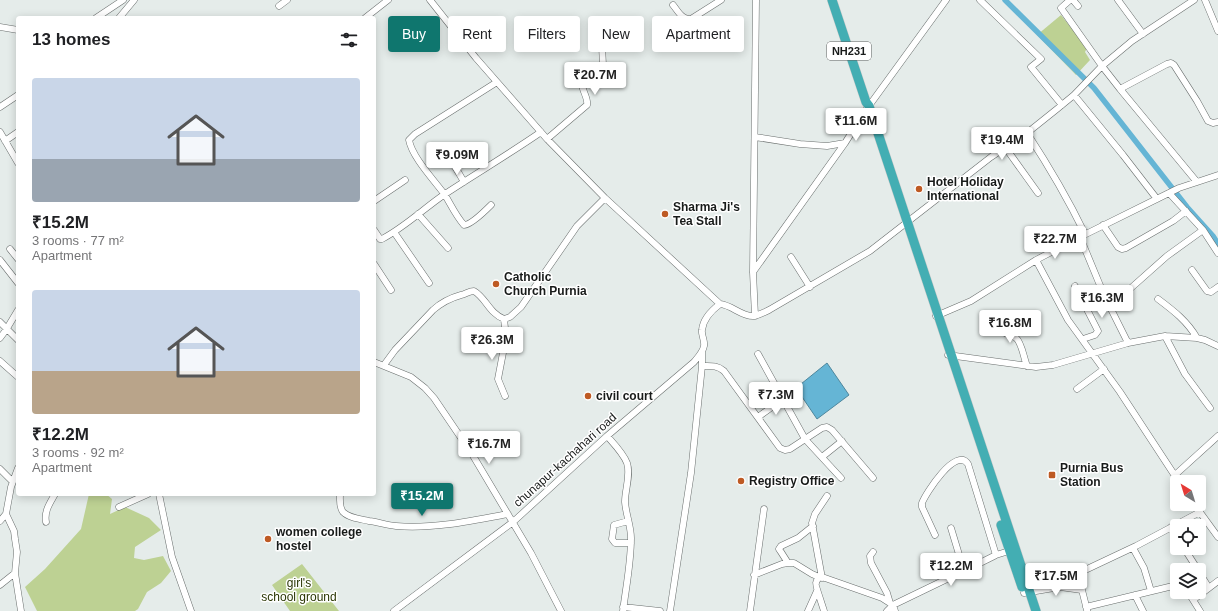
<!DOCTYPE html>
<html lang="en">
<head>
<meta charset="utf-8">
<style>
  :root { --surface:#fff; --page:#f6f6f6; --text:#202124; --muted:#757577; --accent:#0f766e }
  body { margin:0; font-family:Helvetica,sans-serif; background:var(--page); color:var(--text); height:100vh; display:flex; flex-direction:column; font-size:15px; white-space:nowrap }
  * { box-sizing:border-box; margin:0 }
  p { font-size:13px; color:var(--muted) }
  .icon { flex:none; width:22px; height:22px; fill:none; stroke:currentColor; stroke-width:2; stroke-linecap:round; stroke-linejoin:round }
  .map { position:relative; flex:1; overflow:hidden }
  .sheet { position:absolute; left:16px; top:16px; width:360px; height:480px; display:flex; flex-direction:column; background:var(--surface); border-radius:4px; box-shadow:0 2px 10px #0003 }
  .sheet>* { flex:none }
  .top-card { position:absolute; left:388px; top:16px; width:380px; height:36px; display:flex; gap:8px }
  .needle { width:26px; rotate:322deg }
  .tools { position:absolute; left:1170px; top:475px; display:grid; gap:8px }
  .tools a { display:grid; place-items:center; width:36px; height:36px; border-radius:4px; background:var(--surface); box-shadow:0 2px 10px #0003; font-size:20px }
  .price { position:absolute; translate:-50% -34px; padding:0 9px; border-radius:4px; background:#fff; color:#222; font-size:13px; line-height:26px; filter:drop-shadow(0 1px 2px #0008) }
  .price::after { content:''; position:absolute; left:50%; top:24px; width:12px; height:9px; margin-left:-6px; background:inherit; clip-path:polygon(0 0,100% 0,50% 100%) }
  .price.active { background:var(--accent); color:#fff }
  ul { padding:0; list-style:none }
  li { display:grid; align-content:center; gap:8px; height:212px; padding:0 16px }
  li span { display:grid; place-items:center; height:124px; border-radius:4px; color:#555 }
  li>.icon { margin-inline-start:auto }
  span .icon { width:72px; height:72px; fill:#fffc; stroke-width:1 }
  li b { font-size:17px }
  h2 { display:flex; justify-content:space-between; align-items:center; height:48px; padding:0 16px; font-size:17px }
  .chip { padding:0 14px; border-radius:4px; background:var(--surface); box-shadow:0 2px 10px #0003; font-size:14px; line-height:36px }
  .chip.active { background:var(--accent); color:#fff }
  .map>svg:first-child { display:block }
</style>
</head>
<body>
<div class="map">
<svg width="1218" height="611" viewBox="0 0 1218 611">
  <rect width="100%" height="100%" fill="#e5ecea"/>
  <!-- green -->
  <path fill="#bdd193" d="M1061 15 1087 48 1085 52 1090 60 1076 75 1037 35Z
    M89 494H106L112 499 110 514 125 507 149 518 161 530 135 547 134 558 144 560 163 556 171 571 161 583 147 592 138 609 135 611H37L25 587 45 569 81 529Z
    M302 564 339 611H290L272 585Z"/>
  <!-- water -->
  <path fill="#65b5d5" stroke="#4e879d" d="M827 363 849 395 817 419 796 388Z"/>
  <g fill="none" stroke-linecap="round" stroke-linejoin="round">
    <!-- canal -->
    <path stroke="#65b5d5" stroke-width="5.5" d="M1005 0 1094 88 1187 207 1213 236 1218 244"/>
    <!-- minor casing -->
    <g stroke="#696e6d" stroke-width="7">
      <path id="minor" d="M430 0 476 58 547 139 605 198 720 304
        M980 0 1041 59 1031 67 1062 105
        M1070 0 1061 8 1102 66 1120 89 1197 182
        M1073 0 1078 6
        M1118 0 1143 34
        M1205 0 1218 31
        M673 5C678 11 682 20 691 19L721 0
        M279 6 287 0
        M96 18 123 0
        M119 18 134 0
        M365 18 388 0
        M0 27 18 30
        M1120 89 1167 64 1171 63 1174 65 1197 101 1208 121 1213 123 1218 122
        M1074 95 1123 155 1157 199
        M0 107 18 95
        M0 132 18 163
        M1027 133C1048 165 1068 199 1085 234
        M755 137 800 144 827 146 845 143
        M547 139 587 105C589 96 577 86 585 78 591 73 598 71 603 65L602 46 613 34
        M5 141 18 132
        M1005 147 1038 193
        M447 153 464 182
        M1169 193 1203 230 1218 253
        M374 201 405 180
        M491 205C485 211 471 225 464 225 456 216 451 205 445 195 434 180 412 157 409 140L415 134 497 82
        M418 214 448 248
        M1103 225 1118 247 1122 249 1126 248 1173 221 1186 211
        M374 230 380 239H382C405 227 423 209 445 194 477 173 509 154 541 132
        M394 232 429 283
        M1080 237 1104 295 1128 343
        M10 249 18 259
        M791 257 810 287
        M0 260 18 283
        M1036 260 1068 320 1120 392 1179 482
        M374 264 391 290
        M1192 270 1207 291 1211 292 1218 287
        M753 272 845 143 866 110 946 0
        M1075 286 1098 331 1095 335 1083 339
        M1131 288 1167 256 1203 230
        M1158 299C1174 311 1187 321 1197 338
        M755 316 753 272 756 0
        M936 316 971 301 1036 260 1080 237 1179 188 1218 175
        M504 319 506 337 498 379 505 396
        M0 322 18 340
        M998 325C1005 337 1008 332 1016 338 1022 343 1024 359 1027 366
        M1165 336 1185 374 1210 408
        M0 338 6 330 18 310
        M758 354 805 439 841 478
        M948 355 1036 367 1053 365 1128 343 1165 336 1197 338 1205 340 1218 346
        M0 361 18 377
        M374 362 411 377 425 388 434 398 472 454 531 553 561 611
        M384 365 395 350 433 310C442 302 450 298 461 295 466 294 469 291 474 291 486 298 489 313 504 319L510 317 521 307 577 226 605 198
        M702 366C711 366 717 365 724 371L780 448 785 450 790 449 822 428 827 427 832 430 873 478
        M1077 389 1104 369
        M758 417 783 399
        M607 436C614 444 623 453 627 463 631 475 625 489 625 502 626 515 631 526 631 538 631 563 626 587 623 611
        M822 457 842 441
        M0 469 12 481
        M1175 475 1218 436
        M159 494 172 557 191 611
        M340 494C340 500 339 507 343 512 349 518 360 519 369 521 378 522 386 525 396 526 433 529 471 521 508 514
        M1194 504 1218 537
        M119 507 148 494
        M6 514 14 531 15 539 17 552 15 573 21 611
        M0 521 6 514 11 487 18 468
        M628 521 614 525 612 539 615 543H631
        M46 522C44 511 50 503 55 494
        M1171 527 1177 537
        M951 528 964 571
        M935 535 922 507V503C926 493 956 446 968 464L996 555
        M1133 548 1144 568 1151 591
        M1184 548 1198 570
        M873 552 870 556 871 563 887 593 890 603
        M788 563 781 552 779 549 781 546 798 538 813 526
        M1199 572 1209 588
        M754 575 782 564 788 563H794L812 574 819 577 825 578 882 598 893 605 895 611
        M819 577C818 579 816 581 816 583 815 585 823 607 824 611
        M822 578 812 523 815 514 827 496
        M0 585 15 573
        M1060 587 1061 580 1081 574
        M1082 590 1080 577 1083 571 1136 546 1200 512
        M1188 592 1200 611
        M1024 593 1060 587 1082 590 1087 610
        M1135 595 1143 611
        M1193 600 1218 581
        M623 607 660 611
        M1086 607 1177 585
        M394 611 513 522 607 436 694 362C698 357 703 352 704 346 705 340 701 335 702 330 703 319 712 310 720 304 732 305 742 317 754 316 759 315 765 312 769 310L870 251 991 157 1027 133 1057 109 1074 95 1102 66 1132 41 1194 0
        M670 611 691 473 702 366V352
        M750 611 764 509
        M808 611 817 591
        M887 611 893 605 982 562 996 555 1009 551"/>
    </g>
    <!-- highway casing -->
    <g stroke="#c8c8c8" stroke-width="10">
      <path id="highway" d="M832 0 866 102 869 106 1036 611
        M1001 525 1022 587"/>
    </g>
    <!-- minor -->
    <use href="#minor" stroke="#fff" stroke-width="6"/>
    <!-- highway -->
    <use href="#highway" stroke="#43aeb3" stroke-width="9"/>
  </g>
  <!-- markers -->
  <g fill="#be5a24" stroke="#fff" stroke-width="1.5">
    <circle cx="919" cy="189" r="4"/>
    <circle cx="665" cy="214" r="4"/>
    <circle cx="496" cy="284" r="4"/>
    <circle cx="588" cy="396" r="4"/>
    <rect x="1048" y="471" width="8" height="8" rx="2"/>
    <circle cx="741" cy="481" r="4"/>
    <circle cx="268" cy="539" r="4"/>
  </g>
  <g text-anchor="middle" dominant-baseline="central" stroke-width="3" stroke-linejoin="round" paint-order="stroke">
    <!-- shield labels -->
    <rect fill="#fff" stroke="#5d5f5f" stroke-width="1" x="827" y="42" width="44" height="18" rx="3"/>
    <g font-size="11" font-weight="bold" fill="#181b1a">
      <text x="849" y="51">NH231</text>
    </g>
    <!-- poi labels -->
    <g font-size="12" font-weight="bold" fill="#181b1a" stroke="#fff" text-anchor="start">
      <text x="927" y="182">Hotel Holiday<tspan x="927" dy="14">International</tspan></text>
      <text x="673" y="207">Sharma Ji's<tspan x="673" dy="14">Tea Stall</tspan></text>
      <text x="504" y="277">Catholic<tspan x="504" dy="14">Church Purnia</tspan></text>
      <text x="596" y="396">civil court</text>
      <text x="1060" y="468">Purnia Bus<tspan x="1060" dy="14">Station</tspan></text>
      <text x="749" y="481">Registry Office</text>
      <text x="276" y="532">women college<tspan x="276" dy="14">hostel</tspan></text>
    </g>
    <!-- street labels -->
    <g font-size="12" fill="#181b1a" stroke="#fff">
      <text transform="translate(565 460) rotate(-42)">chunapur-kachahari road</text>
    </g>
    <!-- park labels -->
    <g font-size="12" fill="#2b3705" stroke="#fff">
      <text x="299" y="583">girl's<tspan x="299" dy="14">school ground</tspan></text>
    </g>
  </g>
</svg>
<div class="tools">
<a><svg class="needle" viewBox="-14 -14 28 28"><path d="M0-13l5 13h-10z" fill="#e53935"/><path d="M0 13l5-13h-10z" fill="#757577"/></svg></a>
<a><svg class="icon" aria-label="locate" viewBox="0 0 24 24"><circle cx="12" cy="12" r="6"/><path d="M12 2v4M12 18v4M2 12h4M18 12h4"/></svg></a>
<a><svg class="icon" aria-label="layers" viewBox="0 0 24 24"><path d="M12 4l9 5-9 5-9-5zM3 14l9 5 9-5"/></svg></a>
</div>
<b class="price" style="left:595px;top:96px">₹20.7M</b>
<b class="price" style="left:856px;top:142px">₹11.6M</b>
<b class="price" style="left:1002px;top:161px">₹19.4M</b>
<b class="price" style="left:457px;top:176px">₹9.09M</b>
<b class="price" style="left:1055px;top:260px">₹22.7M</b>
<b class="price" style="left:1102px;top:319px">₹16.3M</b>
<b class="price" style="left:1010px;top:344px">₹16.8M</b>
<b class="price" style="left:492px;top:361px">₹26.3M</b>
<b class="price" style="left:776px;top:416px">₹7.3M</b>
<b class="price" style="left:489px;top:465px">₹16.7M</b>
<b class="price active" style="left:422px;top:517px">₹15.2M</b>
<b class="price" style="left:951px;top:587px">₹12.2M</b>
<b class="price" style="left:1056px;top:597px">₹17.5M</b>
<div class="top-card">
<a class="chip active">Buy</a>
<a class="chip">Rent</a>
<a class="chip">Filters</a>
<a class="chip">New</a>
<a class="chip">Apartment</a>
</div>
<section class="sheet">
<h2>13 homes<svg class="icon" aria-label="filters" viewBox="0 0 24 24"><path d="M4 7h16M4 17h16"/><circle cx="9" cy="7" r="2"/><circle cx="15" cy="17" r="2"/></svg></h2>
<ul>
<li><span style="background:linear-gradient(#c9d6e8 65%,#9aa5b1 0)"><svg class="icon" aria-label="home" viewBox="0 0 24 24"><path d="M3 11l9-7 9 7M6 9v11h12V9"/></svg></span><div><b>₹15.2M</b><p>3 rooms · 77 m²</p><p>Apartment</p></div></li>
<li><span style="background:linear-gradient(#c9d6e8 65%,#b9a48a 0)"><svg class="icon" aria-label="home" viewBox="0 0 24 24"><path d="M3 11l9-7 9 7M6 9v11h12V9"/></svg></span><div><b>₹12.2M</b><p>3 rooms · 92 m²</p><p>Apartment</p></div></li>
</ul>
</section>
</div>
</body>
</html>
